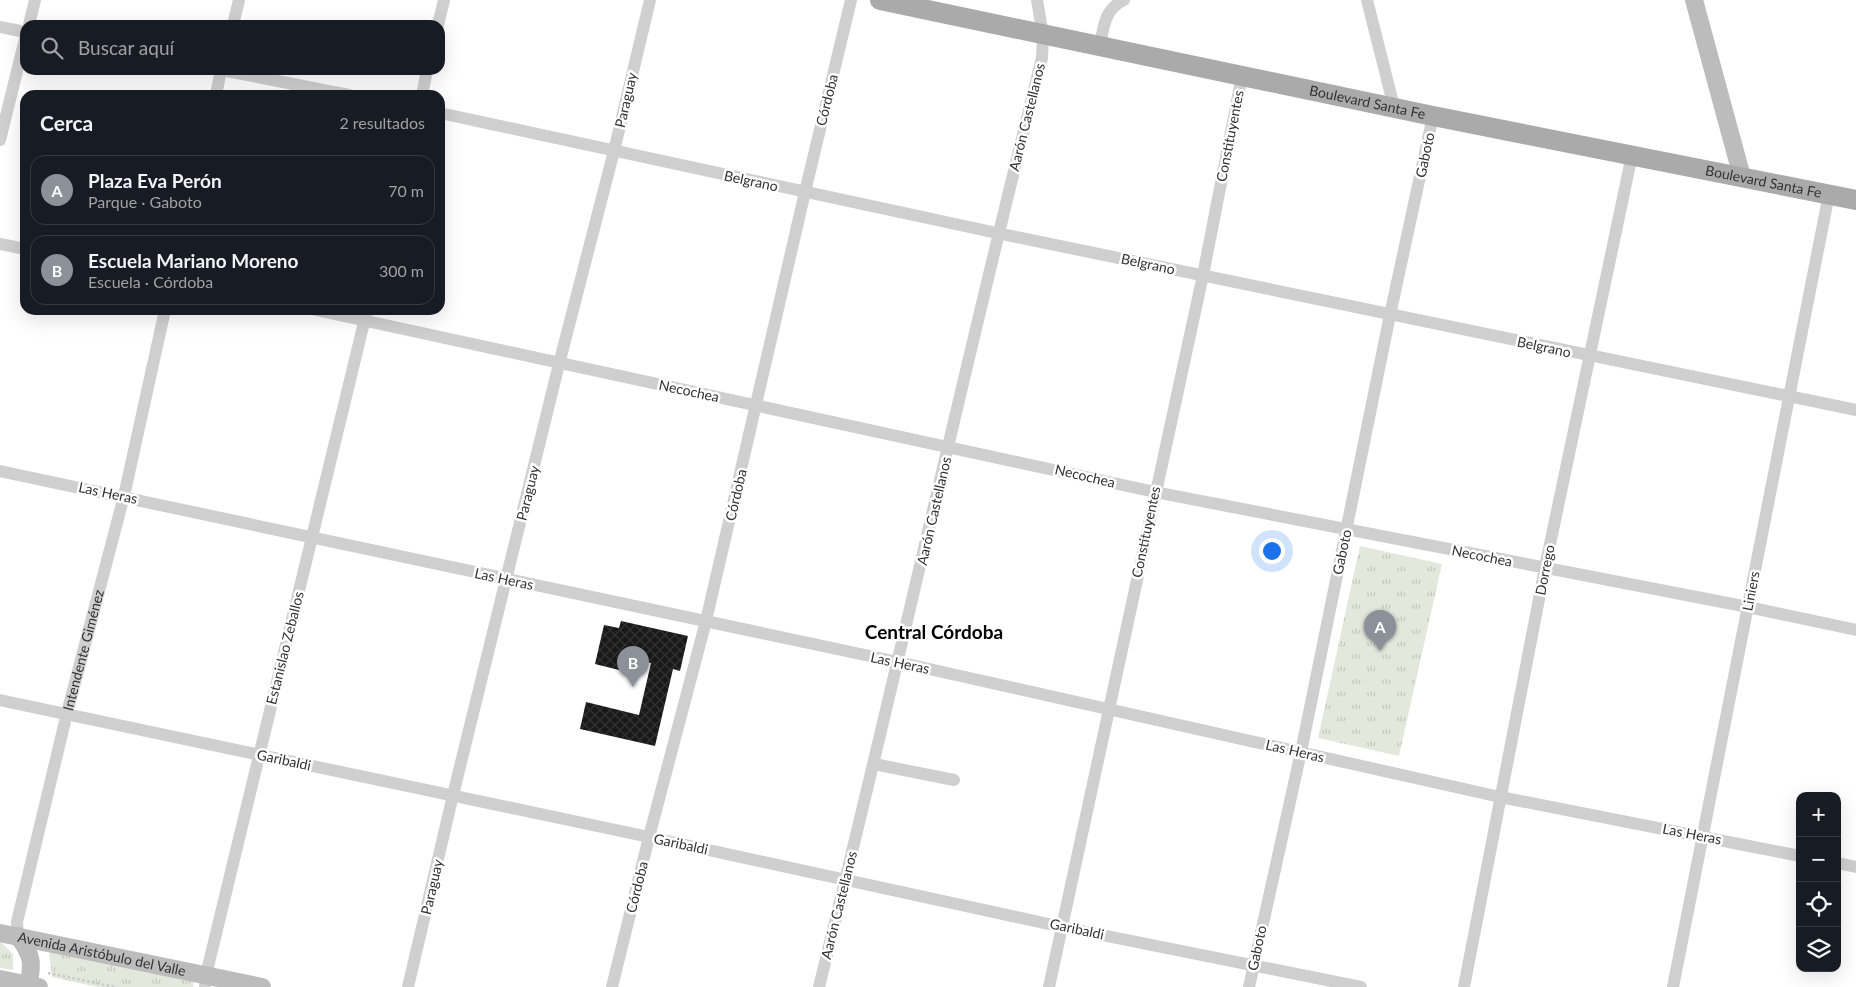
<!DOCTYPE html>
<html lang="es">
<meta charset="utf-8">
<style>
body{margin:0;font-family:Lato,sans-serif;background:#20242c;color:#f1f3f6}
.controls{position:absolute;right:15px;bottom:15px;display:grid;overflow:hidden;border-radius:10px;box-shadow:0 5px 20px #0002}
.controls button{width:45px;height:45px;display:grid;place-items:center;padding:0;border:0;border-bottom:1px solid #363941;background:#171b24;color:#f1f3f6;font:25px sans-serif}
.you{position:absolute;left:1271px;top:550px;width:18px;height:18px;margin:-12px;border:4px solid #fff;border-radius:50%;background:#1a73e8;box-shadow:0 0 0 8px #1a73e833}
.badge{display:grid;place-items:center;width:32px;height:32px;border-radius:50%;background:#8c9099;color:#fff;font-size:16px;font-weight:700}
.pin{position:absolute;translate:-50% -41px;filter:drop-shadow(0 1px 2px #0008)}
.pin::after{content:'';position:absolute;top:26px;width:18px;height:15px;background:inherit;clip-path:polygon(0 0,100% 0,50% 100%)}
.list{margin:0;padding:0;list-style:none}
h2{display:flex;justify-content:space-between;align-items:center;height:65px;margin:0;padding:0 20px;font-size:21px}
h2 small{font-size:16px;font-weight:400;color:#9ea1a6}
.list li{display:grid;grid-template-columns:32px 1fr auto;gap:15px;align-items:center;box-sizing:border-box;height:70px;margin:0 10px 10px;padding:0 10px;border:1px solid #363941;border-radius:15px}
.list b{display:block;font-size:19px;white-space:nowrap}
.list p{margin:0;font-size:16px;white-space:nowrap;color:#9ea1a6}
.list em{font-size:16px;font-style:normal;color:#9ea1a6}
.icon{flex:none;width:28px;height:28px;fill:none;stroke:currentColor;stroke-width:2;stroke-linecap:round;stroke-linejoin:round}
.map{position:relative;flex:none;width:1856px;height:987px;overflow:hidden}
.search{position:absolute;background:#171b24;box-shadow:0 5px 20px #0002;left:20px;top:20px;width:425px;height:55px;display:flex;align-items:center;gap:12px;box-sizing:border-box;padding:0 18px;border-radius:15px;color:#9ea1a6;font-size:19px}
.panel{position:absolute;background:#171b24;box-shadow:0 5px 20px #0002;left:20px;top:90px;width:425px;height:225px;border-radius:15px}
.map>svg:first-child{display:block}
</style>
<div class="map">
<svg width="1856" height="987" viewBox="0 0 1856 987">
<defs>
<pattern id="park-tufts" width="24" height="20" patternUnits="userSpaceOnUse" patternTransform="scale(1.25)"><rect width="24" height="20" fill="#e3e8dc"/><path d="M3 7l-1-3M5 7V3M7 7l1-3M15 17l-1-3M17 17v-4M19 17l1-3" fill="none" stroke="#c3c7bd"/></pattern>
<pattern id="building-cross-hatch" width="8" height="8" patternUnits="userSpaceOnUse" patternTransform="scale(1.25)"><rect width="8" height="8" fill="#191919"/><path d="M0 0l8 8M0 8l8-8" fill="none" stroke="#323232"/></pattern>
</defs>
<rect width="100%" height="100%" fill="#fff"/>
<path fill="url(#park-tufts)" d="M1360 546 1442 564 1399 756 1318 738Z
M0 941 13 954V970L0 968Z
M49 951 194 982 193 987H97L52 977Z"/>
<path fill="url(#building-cross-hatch)" d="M621 621 688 636 680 671 673 669 655 746 580 729 586 702 639 715 651 663 622 657 619 670 595 664 604 625 619 628Z"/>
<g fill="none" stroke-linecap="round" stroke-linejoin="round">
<path stroke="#c9c9c9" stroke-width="2.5" stroke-dasharray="2.5 2.5" stroke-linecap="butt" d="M48 973 115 987"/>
<g stroke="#cfcfcf" stroke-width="12">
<path d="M1367 0 1394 107"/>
<path d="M29 25 35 0"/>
<path d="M233 25 239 0"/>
<path d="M438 25 444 0"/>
<path d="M0 27 25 32"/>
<path d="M1100 45C1104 26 1104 10 1124 0"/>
<path d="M222 70 349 95"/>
<path d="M216 95 221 70"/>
<path d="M422 95 427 70"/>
<path d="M440 113 997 233 1856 410"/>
<path d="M0 140 25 39"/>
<path d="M0 244 25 249"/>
<path d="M316 310 1155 492 1748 607 1856 630"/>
<path d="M0 471 898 662 1500 797 1800 856"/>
<path d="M0 700 649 837 1062 927 1361 987"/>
<path d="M874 764 954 780"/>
<path d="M1837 863 1856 867"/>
<path id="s1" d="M18 936 17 922 67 713 124 496 165 310"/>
<path d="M205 987 206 975 367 310"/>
<path d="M408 987 453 795 559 364 614 151 650 0"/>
<path d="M612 987 649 837 706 621 805 192 851 0"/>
<path d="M819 987C896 678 964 367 1042 58L1043 35 1037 0"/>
<path d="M1049 987 1203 275 1242 76"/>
<path d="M1249 987 1301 752 1390 315 1433 116"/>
<path d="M1464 987 1545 568 1632 155"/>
<path d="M1673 987 1829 194"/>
</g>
<g stroke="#bcbcbc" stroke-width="18">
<path d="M1694 0 1742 177"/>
<path id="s2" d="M0 933 262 987"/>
<path d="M18 936C33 956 33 963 28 987"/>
<path d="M0 979 39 987"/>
</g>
<path stroke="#aaa" stroke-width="20" id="s3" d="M880 0 1433 116 1856 200"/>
</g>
<g text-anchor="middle" stroke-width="5" stroke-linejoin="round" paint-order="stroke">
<g font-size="14" fill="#323232" stroke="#fff">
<text transform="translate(626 100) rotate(-77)" y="5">Paraguay</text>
<text transform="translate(827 100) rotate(-76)" y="5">Córdoba</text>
<text dy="5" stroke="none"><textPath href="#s3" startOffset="498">Boulevard Santa Fe</textPath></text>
<text transform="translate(1027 117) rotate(-76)" y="5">Aarón Castellanos</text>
<text transform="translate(1230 136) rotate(-79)" y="5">Constituyentes</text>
<text transform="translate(1425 155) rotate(-78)" y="5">Gaboto</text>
<text transform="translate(751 181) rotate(12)" y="5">Belgrano</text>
<text dy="5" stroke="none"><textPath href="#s3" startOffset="902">Boulevard Santa Fe</textPath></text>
<text transform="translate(1148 264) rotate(12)" y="5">Belgrano</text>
<text transform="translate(1544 347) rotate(12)" y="5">Belgrano</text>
<text transform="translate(689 391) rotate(12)" y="5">Necochea</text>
<text transform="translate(1085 476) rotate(13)" y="5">Necochea</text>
<text transform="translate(108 493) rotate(12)" y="5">Las Heras</text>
<text transform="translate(528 493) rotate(-76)" y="5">Paraguay</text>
<text transform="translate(736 495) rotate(-77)" y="5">Córdoba</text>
<text transform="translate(934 511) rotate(-77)" y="5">Aarón Castellanos</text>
<text transform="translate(1146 532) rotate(-78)" y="5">Constituyentes</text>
<text transform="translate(1342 552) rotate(-78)" y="5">Gaboto</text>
<text transform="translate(1482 556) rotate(11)" y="5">Necochea</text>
<text transform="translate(1545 570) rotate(-79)" y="5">Dorrego</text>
<text transform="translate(504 579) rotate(12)" y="5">Las Heras</text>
<text transform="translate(1751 591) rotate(-79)" y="5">Liniers</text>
<text transform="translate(285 648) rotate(-76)" y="5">Estanislao Zeballos</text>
<text dy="5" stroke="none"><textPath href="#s1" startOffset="294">Intendente Giménez</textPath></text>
<text transform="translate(900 663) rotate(12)" y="5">Las Heras</text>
<text transform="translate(1295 751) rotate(13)" y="5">Las Heras</text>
<text transform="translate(284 760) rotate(12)" y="5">Garibaldi</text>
<text transform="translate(1692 834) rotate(11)" y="5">Las Heras</text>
<text transform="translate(681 844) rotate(12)" y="5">Garibaldi</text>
<text transform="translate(432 887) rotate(-77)" y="5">Paraguay</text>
<text transform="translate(637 887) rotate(-76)" y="5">Córdoba</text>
<text transform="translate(839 905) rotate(-76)" y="5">Aarón Castellanos</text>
<text transform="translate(1077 929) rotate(12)" y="5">Garibaldi</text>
<text transform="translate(1257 948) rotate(-78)" y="5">Gaboto</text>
<text dy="5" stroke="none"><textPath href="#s2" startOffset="104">Avenida Aristóbulo del Valle</textPath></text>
</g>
<g font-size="19" font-weight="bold" fill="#000" stroke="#fff">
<text x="934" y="639">Central Córdoba</text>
</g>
</g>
</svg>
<div class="controls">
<button>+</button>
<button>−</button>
<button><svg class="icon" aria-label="locate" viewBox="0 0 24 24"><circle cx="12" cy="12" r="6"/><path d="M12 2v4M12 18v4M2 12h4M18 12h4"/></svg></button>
<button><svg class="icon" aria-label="layers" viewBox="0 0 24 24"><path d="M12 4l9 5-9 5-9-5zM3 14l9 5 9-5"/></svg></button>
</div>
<div class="you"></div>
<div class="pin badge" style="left:1380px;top:651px">A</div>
<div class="pin badge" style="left:633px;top:687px">B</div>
<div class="search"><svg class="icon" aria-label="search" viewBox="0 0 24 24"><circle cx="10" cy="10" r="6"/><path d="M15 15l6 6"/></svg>Buscar aquí</div>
<section class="panel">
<h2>Cerca<small>2 resultados</small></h2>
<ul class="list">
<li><span class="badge">A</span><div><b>Plaza Eva Perón</b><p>Parque · Gaboto</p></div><em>70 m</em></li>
<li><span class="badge">B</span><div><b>Escuela Mariano Moreno</b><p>Escuela · Córdoba</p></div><em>300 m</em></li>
</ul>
</section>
</div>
